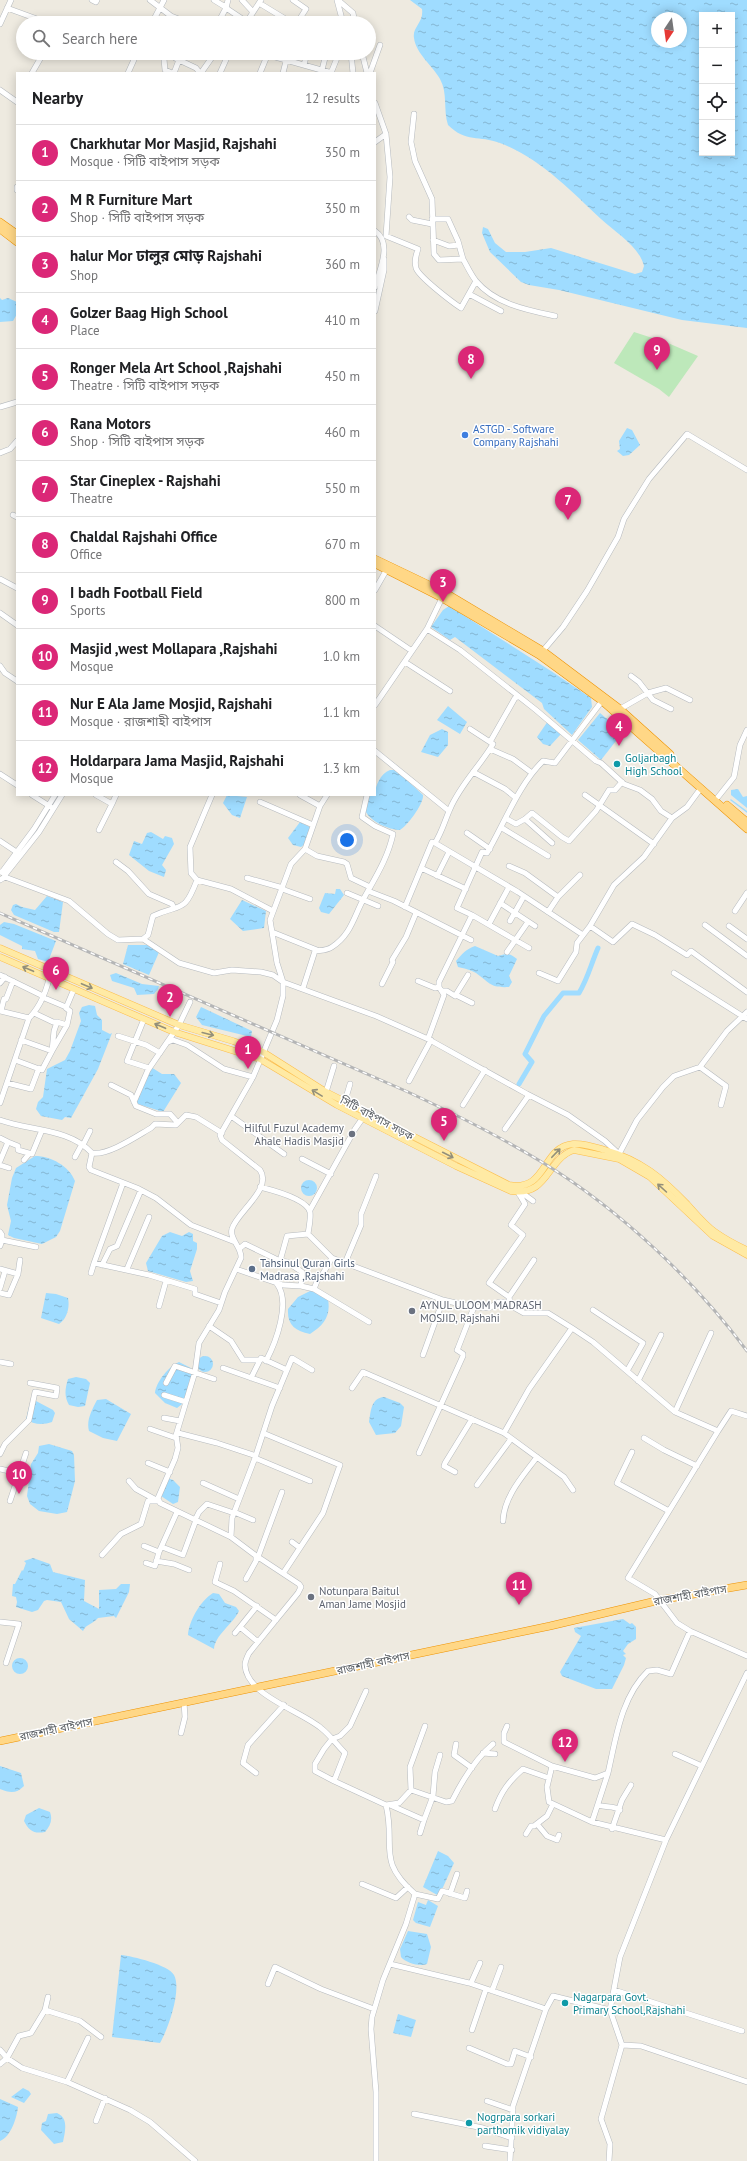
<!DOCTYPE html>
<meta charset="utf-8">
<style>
body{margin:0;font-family:"PT Sans","Noto Sans Bengali",sans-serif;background:#f2f2f2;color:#202124}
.controls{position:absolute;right:12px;top:12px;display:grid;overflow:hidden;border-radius:0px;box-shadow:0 2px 10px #0003}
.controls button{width:36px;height:36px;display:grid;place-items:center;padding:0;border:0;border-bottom:1px solid #e0e0e0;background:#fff;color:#202124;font:20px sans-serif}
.compass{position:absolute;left:651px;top:12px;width:36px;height:36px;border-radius:50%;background:#fff;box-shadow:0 2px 10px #0003;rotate:193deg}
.you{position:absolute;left:347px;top:840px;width:14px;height:14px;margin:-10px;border:3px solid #fff;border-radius:50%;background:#1a73e8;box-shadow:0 0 0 6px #1a73e833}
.badge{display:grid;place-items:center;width:26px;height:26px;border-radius:50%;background:#db2777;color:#fff;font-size:13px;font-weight:700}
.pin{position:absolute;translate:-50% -33px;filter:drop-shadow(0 1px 2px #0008)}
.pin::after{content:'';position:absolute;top:21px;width:14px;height:12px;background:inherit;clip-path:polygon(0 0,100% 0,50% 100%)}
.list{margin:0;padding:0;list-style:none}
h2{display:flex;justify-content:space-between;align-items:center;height:52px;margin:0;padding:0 16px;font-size:17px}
h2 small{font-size:13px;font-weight:400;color:#757577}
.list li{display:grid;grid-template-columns:26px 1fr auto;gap:12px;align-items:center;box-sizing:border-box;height:56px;padding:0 16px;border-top:1px solid #e0e0e0}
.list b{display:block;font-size:15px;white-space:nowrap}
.list p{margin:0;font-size:13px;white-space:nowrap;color:#757577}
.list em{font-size:13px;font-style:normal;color:#757577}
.icon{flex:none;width:22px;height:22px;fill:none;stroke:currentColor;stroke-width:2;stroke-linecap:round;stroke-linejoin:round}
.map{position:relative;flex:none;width:747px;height:2161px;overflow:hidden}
.search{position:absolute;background:#fff;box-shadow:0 2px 10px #0003;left:16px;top:16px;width:360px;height:44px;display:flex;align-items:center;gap:10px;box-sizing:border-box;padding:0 14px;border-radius:22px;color:#757577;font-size:15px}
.panel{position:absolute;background:#fff;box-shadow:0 2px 10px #0003;left:16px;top:72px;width:360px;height:724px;border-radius:0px}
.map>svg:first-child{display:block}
</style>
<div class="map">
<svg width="747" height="2161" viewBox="0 0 747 2161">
<defs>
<pattern id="water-ripples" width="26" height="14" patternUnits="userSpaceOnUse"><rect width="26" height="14" fill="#9fdcff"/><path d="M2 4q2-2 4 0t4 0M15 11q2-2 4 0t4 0" fill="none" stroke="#85b6d2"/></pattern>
</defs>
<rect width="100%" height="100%" fill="#eeeae0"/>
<path fill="#bde8ba" d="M634 332 668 343 698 356 669 397 659 389 614 363Z"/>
<path fill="url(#water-ripples)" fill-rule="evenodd" d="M410 0H747V328L682 320 559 290 529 285 521 282 490 252 482 233 483 227 488 229 495 243 506 252H525L551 248 635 274 642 272 644 266C639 246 616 233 601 219 571 191 540 158 500 143 479 135 466 143 448 125 443 110 448 93 440 79 433 66 416 54 414 38 412 27 424 23 422 9ZM702 15H732V153H702ZM657 18H681V42H657Z
M0 298 2 300 8 298 17 302V314L13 321 0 322Z
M627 428 632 430 640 445 629 455 623 456 617 451 620 449 619 441Z
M449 606 551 671 591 698 592 707 572 735 544 709 542 703 455 637 450 640 431 627 443 610Z
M448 706 467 722 460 734 437 720Z
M600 713 623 732 601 760 578 740Z
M548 721 562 733 550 746 543 744 537 737Z
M442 729 448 732V745L438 757 421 752 430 735Z
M390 770H396L423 795C424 804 407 826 400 830 389 830 369 821 365 810L370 795H375C375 786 380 774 390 770Z
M738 789 743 797 747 796V808L731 795V790Z
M227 795 247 797 240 818 232 815 223 803Z
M300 822 310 827 305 844 301 847 293 845 288 838Z
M151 832 163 839 165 836 172 838 174 844 162 865 166 870 164 877 149 871 129 855 134 841 142 844 147 833Z
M336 889H340L344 895 329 914 321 912 319 908 325 893 335 894Z
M47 896 63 902 59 932H54L14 915 11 910 13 905 16 904 22 907 35 910Z
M242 900 266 911 264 928 243 931 230 919Z
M4 922 14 924 56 941 48 962 38 959 35 951 22 949V946L0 935V925Z
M128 945H147L160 950 149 975 123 964Z
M475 946 498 956C507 954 509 952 517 959L509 976 512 982 509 987C490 988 490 983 476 973 471 970 463 968 458 967L456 961C462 954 466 949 475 946Z
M116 973 142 984 159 986 158 989 154 994 137 995 134 988 112 981 110 975Z
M89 1005 95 1006 97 1015 102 1020V1030L110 1034 112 1033 98 1069 71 1118 65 1117 62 1120 41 1116 36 1109 38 1102 43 1097 47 1069 65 1060 70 1051 81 1021 79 1013 82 1007Z
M201 1007 252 1031 251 1037 202 1025 196 1017Z
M151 1067 162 1074H174L181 1083 163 1112 135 1103Z
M35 1156C51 1156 69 1166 75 1181L60 1231 56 1237 42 1244 14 1238 8 1235 11 1221 7 1205 12 1178 16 1168Z
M301 1188a8 8 0 1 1 16 0a8 8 0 1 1-16 0Z
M170 1232 182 1236 189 1232 193 1234V1241L197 1243V1249L190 1271 193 1281 186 1282 148 1271 146 1263 162 1236Z
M312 1290 328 1299C331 1316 324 1325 310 1334 295 1331 287 1325 288 1309L298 1297Z
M46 1293 56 1294 68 1298C70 1307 67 1319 59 1324L41 1318Z
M197 1364a8 8 0 1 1 16 0a8 8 0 1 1-16 0Z
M179 1362 191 1368 192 1374 186 1401 177 1408 165 1403 155 1393C156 1382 169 1366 179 1362Z
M76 1377 86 1379 90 1383 85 1406 78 1407 69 1405C64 1396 65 1389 68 1379Z
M384 1397 400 1403 404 1407 401 1426 395 1433 376 1435 369 1422C371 1411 371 1398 384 1397Z
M106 1399 131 1414 117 1441 103 1438 89 1431C86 1420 92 1410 97 1400Z
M36 1401 53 1410 55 1413 52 1422C44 1425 33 1425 26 1419L29 1407Z
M49 1444 72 1451 74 1455 75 1481 67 1512 57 1514 39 1511 30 1504 27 1496 31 1464 38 1453 39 1446Z
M167 1478 173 1480 180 1487 178 1502 173 1504 161 1496Z
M33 1558 50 1564 53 1572 85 1580 84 1601 99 1609V1590L116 1589 121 1584H130L129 1592 116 1618 114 1616 98 1618C93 1624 86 1624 83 1631L69 1619 61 1602 47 1600 44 1601 38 1610 32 1612 16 1607 17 1602 16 1597 12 1596 13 1584H15L22 1570 23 1571 26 1563 24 1561Z
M213 1593 219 1594 225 1603 236 1607 239 1611C233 1624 215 1635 214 1649L188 1635C189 1621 200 1601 213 1593Z
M623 1619 630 1624 632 1623 636 1627V1639L628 1644 623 1651 626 1654 623 1655 626 1658 624 1665 612 1689H596L562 1676 560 1672 581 1636 575 1632 574 1628Z
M12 1666a8 8 0 1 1 16 0a8 8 0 1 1-16 0Z
M0 1766 21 1773 24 1786C16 1794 10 1793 0 1789Z
M39 1808 50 1812C53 1820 50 1826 45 1832 34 1834 29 1831 24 1821L26 1815Z
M438 1851 448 1856 454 1863 439 1896 423 1887Z
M428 1900 438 1906 430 1927 416 1923 413 1920 418 1902 426 1905Z
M408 1931 427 1934 431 1947 427 1964C420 1967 406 1963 401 1957L400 1949Z
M121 1955C132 1956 169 1965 174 1975 182 1990 168 2029 160 2043L112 2037Z
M398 2014 416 2020 411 2037 393 2033Z
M23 2088 29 2091 31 2094 24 2103 11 2097Z
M0 2099 18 2107C17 2117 11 2137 0 2141Z
M57 2113C69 2118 65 2132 63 2142L54 2144 41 2130 42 2123 46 2121 48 2114Z"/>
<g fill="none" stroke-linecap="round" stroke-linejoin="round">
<path stroke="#9fdcff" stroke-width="1.5" d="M731 800 747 812"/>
<path stroke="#9fdcff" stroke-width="5" d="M519 1084 532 1062 525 1054 544 1016 563 993H579C588 978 591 964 598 948"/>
<g stroke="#b6babe" stroke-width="6">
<path id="minor" d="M92 0 96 2 97 0
M150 0 171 16 189 23
M214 0 227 8
M242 0 253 12
M293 0 306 9 297 23
M337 0 343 23
M338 0 353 13 355 23
M259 3 292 23
M7 8 48 23
M226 8 228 0
M152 23 164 0
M218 23 226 8 247 22
M246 23 261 0
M317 23V21L324 23
M0 24 11 0
M126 53 135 57
M166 53 164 59 165 70 172 73
M261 53 332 73
M351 53 353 73
M362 53 367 73
M179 60 196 68 200 73
M304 65 307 53
M322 70 326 54 329 53
M32 73 40 59
M128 73 137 53
M174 73 179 60 175 58 178 53
M201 73 215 53
M220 73 229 53
M260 73 267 56
M283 73 286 61
M331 73 339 53
M370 73 380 45
M0 90 17 102
M375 103 386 134 390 177 386 236 418 249C416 256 414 260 416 268 419 277 452 302 461 308L476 281
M414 114 411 142 415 161 432 199 434 254 439 260 463 259C467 266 471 275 476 281 495 304 527 310 555 316
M375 142 386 134
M17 187V190
M409 217 412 220 432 224
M432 219H448L458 241 463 259
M375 231C393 243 379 271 375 287
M433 240 449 246 459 245
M469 294 501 311
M375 311 384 270V259
M0 407 17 402
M0 453 10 449 17 441
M13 515 17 517
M0 579 17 588
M375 590 387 569
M442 598 427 629 460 650 536 710 596 761 601 763 624 784 640 790 652 799 661 811 672 818
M0 613 17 625
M375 626 412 651
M541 653 563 627 587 591 618 537 624 519 649 479 687 434 747 470
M405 662 450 691
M0 666 5 673 17 681
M631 676 639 682 653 700 671 709
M375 705 427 629
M620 709 648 693 666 688 690 700
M470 729 490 742
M490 749 513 759 532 773
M375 751 449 811
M473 772 505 789 516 798
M0 774 17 785
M32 795 51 807
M96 795 112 804 116 795
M300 795 320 806
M327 795 320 806 305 849 291 864 270 920 277 963 283 982V996L277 1020 253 1077 220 1135 222 1140 260 1170C273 1189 236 1213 232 1229 229 1239 242 1247 241 1258L225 1292 219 1310 199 1343 195 1372 176 1435 178 1448 175 1459 158 1498 160 1503 231 1537 255 1555 299 1584 301 1587 298 1593 249 1653C247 1657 245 1662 245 1665 246 1695 301 1711 321 1728 330 1735 337 1745 345 1753L334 1781 386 1805C396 1847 376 1860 415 1894L406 1924 383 1980 372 2017 371 2029 376 2092V2161
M585 795 654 844
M718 797 734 777 740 745 747 730
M260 802 313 825
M507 819 516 824 525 819 532 813 562 837 569 841 596 811 609 790H615L622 782
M525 819 552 843
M502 828 548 856
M99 830 112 804
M467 833 490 849
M0 841 18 853
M435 843 518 892 583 935
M305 849 317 856 344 862 347 864 351 878 370 887
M116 862 128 871 149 894 172 904 174 908
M509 866 525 873 558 897
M421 868 466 889
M0 872 4 873 5 877 69 901 108 934 118 940 143 939 179 963 214 973 232 970 261 972 273 975 283 982 376 1016 428 1039 527 1094 568 1115 605 1141 619 1154 637 1120 663 1087 674 1076 700 1067 727 1031 747 1012
M2 872 34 829 55 795
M5 875 39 832 62 795
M437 876 449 852
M247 878 283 888
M0 880 5 877
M197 880 191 873 190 847 212 795
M282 889 310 899
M368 891 394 901 471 940
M347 893 378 906
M500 903 535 926
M405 907 432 842 435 843C442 832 445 820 450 809 460 785 480 766 493 744L490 742 515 698 518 697
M735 911 747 893
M548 912 558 897 580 875
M472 915 529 948
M510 921 524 896
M489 924 509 887
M705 925 747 956
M590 926 613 942 632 924 655 935 687 955 691 951 747 992
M729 926 747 939
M272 932 317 950
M143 939 148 935 153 916C182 903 184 914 197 880L231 889 273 911
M507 952 528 922
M539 973 558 981 576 952 577 943 590 926 614 885 644 857 672 818 687 807 701 788
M674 973 747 1019
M0 975 43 996
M418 981 435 988 439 987
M0 983 5 977
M382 984 393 962 392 960 406 937 416 913
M303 988 315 951C321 950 326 951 332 947 351 935 354 916 364 898 375 878 388 858 393 834L375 826 362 817 367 795
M443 991H447L455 996 468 975
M456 995 472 1003
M42 997 66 1007
M0 1011 29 1018 0 1103
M1 1011 4 999H6L13 981
M34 1013 53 1022H57
M29 1018C41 1006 48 986 51 970
M144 1019 127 1061 149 1068
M118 1036 146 1045 160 1053
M428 1039 444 995 439 987V982L472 915 457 908 482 852 487 853C504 824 519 784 543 761L555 763 602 701
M21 1040 52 1051 67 1025
M168 1042 173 1040 187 1045 224 1069 253 1077
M15 1060 42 1070 52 1051 54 1031 57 1022 67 1025 70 1011 66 1008 74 989
M700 1067 726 1086 721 1105
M409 1081 431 1040
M7 1083 31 1089 39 1068
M111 1085 131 1095 136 1106 156 1114H170L178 1123
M326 1092 334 1066
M345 1101 350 1084
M134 1102 148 1070 179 1025 190 1002
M463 1105 485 1070
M231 1116 284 1154
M0 1120C30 1131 69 1128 92 1153L89 1167 91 1170 137 1188 156 1198 191 1225 235 1242
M505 1129 529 1095
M0 1138 8 1142
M83 1145 90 1131
M92 1153C108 1156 137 1136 151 1128L155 1124 176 1125 186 1115 196 1117 222 1133
M75 1157 82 1144
M302 1159 331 1174
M24 1160 29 1154
M0 1161 8 1142 18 1146V1150L32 1154 42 1130
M0 1165 9 1168
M260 1187C272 1190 307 1199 310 1212 311 1218 309 1227 308 1234L332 1258 322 1275 319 1276 314 1289
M519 1194 525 1195 533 1201
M310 1210 355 1129 367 1112
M0 1232 2 1235V1240L36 1247
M0 1246 2 1240
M239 1249 245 1244 280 1261
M332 1258 443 1300 474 1307 489 1308 499 1302H504L524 1313H548L572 1328
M94 1263 123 1183
M345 1263 361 1225V1214L376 1176
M102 1265 110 1249 117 1246 141 1190
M0 1269 18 1274
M127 1269 149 1217
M236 1269 283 1285 301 1286 314 1289 369 1322
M91 1273 94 1263 149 1275 195 1289V1294L221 1303
M301 1286 302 1272 287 1262 280 1261 287 1236 308 1234
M0 1288 5 1271
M0 1293 9 1295 18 1274 20 1260
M509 1297 534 1260
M510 1303 509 1297 489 1283 523 1235 511 1225 525 1204 518 1192
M159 1306 166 1281
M593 1310 643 1343 627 1371
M209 1326 231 1341 243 1360H260
M423 1355 443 1300
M266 1361C276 1342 291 1302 277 1284
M0 1362 11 1364
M223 1368 280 1388
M251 1378 261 1358 287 1370
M638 1381 661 1335
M166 1383 175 1366 214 1379
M352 1388 363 1372 504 1433 529 1389 572 1328 593 1342 675 1412 718 1431 731 1411 747 1416
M164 1395 186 1402
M675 1412 711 1333
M164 1418 180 1421
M150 1429 176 1438
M718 1431 628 1578 655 1594 677 1623 690 1631 747 1656
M178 1433 217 1443 256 1456
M263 1433 340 1465 323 1513 284 1572
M504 1433 564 1477 573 1490
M644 1438 664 1450 697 1466
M632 1452 617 1483 669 1511
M419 1453 463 1356V1354L457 1350 458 1348 474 1307
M0 1454 5 1444 29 1420 35 1392 56 1396 57 1388 30 1383
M255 1458 310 1481
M148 1463 170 1472
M0 1469 18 1473
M455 1472 444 1466 445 1463 472 1419
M129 1481 136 1489 158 1501
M203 1483 239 1499
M477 1485 511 1439
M10 1501 26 1453
M234 1512 253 1520
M195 1520 199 1512 207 1504 234 1513
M503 1521C504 1496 523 1476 537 1457
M231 1537 232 1518 255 1458 272 1406 292 1358 312 1370
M292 1542 300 1548
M144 1546 159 1552
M162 1547 183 1555 196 1520
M102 1555 121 1534 141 1524 148 1501H159
M258 1557 282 1492
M156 1561 174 1564 189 1570
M146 1563 155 1566 159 1552 177 1512
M220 1564 215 1582 234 1591 276 1620
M246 1579 256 1561V1556
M257 1606 240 1627 258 1642
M0 1622 19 1624 6 1663
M235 1633 240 1627
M507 1726 504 1733V1742L552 1766
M181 1733 185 1717 184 1702
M456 1744 454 1755 472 1768
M483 1753 495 1754
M675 1754 702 1766
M256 1773 243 1763 248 1745 284 1705
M334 1781 315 1771V1764L324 1749 332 1739 340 1736 350 1726 366 1691
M411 1790 410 1767 425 1726
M386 1805 399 1803 411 1790 446 1802 452 1801C463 1779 475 1759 493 1744
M390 1805 424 1820 433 1796 435 1772 440 1755
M599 1805C606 1808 613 1805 620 1810
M495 1809C501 1792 509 1781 523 1769L549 1778
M592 1822 608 1773
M537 1824 547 1836 557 1840 559 1835
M612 1829 622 1800 631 1785
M420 1833 424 1820
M526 1834 531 1826H534L547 1816 553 1804
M666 1840 592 1822 549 1802 547 1787 552 1766 595 1778 608 1773C616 1738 621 1697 648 1671L657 1670 671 1674 690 1631
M362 1884 396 1898 408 1887
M415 1894 438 1899 442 1891 465 1898 467 1891
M450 1894 457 1874
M390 1964 469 1983 546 2009 553 1996 610 2010
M471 1983 480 1963
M268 1984 275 1967 321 1989 374 2009
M614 1990 742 2031
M492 1991 501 1967
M45 2010 80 2021 101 2037
M472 2030 486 1989
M622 2045 641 2046 747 2082
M469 2048 507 2064H511L515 2051 531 2057
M0 2050 7 2058 19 2036 31 2033 45 2010 48 1997
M0 2064 7 2058 22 2068 67 2082 130 2110 150 2122 195 2161
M67 2082 88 2038
M487 2101 513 2110
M414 2114 483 2128 512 2138
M96 2121 105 2098
M485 2146 512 2150
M510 2161 513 2106 546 2009
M609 2161 610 2144 601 2119 622 2045 610 2010 620 1957 666 1840 747 1673"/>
</g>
<g stroke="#fcbd4b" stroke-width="7">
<path id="major" d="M0 948 179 1025 233 1041 263 1052 326 1092 509 1185C548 1192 541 1147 573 1144 584 1143 595 1147 605 1150 641 1160 662 1178 687 1204 696 1214 705 1225 715 1232 725 1239 736 1245 747 1250
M0 957 174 1032 260 1059 337 1105 456 1166 511 1191C549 1197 546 1159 574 1150L619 1159 650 1177 713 1236 747 1255"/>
</g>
<g stroke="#ee9200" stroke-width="8">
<path id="highway" d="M0 222 17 234
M0 229 17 242
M375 559 444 592 543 651 620 709 670 754
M375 564 442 598 539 655 561 671 602 701 747 829
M727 805 747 822
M0 1741 550 1626 660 1600 747 1585"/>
</g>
<use href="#minor" stroke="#fff" stroke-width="5"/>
<use href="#major" stroke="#ffeaa4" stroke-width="6"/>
<use href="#highway" stroke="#ffd786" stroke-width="7"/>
<g stroke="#b4b5b6" stroke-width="3">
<path id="rail" d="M0 913 408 1092C455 1114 501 1137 545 1164 620 1210 695 1281 747 1351"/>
</g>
<use href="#rail" stroke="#fff" stroke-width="1.5" stroke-dasharray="4.5" stroke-linecap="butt"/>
</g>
<defs><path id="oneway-shaft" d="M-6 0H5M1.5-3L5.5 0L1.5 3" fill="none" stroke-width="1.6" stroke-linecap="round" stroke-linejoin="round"/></defs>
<g stroke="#938f7a">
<use href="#oneway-shaft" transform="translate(28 969) rotate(-157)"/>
<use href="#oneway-shaft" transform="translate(87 986) rotate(23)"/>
<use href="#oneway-shaft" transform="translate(160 1026) rotate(-157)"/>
<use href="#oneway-shaft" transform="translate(208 1034) rotate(14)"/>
<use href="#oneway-shaft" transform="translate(317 1093) rotate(-149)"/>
<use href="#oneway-shaft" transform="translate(556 1153) rotate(-46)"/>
<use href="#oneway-shaft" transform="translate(448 1155) rotate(27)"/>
<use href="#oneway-shaft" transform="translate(662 1188) rotate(-138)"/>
</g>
<circle fill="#3f7fe0" stroke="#fff" stroke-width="1.5" cx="465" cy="435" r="4"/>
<g fill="#0f9aa8" stroke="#fff" stroke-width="1.5">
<circle cx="617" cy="764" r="4"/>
<circle cx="565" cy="2003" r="4"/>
<circle cx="469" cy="2123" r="4"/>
</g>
<g fill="#6b7280" stroke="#fff" stroke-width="1.5">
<circle cx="352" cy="1134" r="4"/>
<circle cx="412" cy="1311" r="4"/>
<circle cx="311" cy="1597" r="4"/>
</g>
<circle fill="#5c6f8a" stroke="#fff" stroke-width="1.5" cx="252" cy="1269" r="4"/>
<g text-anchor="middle" stroke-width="3" stroke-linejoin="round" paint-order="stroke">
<g font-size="11" fill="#366cbe" stroke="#fff" text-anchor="start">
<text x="473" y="433">ASTGD - Software<tspan x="473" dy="13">Company Rajshahi</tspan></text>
</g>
<g font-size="11" fill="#0d838f" stroke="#fff" text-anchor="start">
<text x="625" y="762">Goljarbagh<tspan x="625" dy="13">High School</tspan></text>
<text x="573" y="2001">Nagarpara Govt.<tspan x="573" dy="13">Primary School,Rajshahi</tspan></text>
<text x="477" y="2121">Nogrpara sorkari<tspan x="477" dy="13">parthomik vidiyalay</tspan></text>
</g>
<g font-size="11" fill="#595e63" stroke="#fff">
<text transform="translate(377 1118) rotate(28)" y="4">সিটি বাইপাস সড়ক</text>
<text transform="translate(690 1595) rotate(-10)" y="4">রাজশাহী বাইপাস</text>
<text transform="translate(373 1663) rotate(-12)" y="4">রাজশাহী বাইপাস</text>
<text transform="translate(56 1729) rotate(-12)" y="4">রাজশাহী বাইপাস</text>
</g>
<g font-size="11" fill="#5b616d" stroke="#fff" text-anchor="start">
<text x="344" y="1132" text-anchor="end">Hilful Fuzul Academy<tspan x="344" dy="13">Ahale Hadis Masjid</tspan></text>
<text x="420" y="1309">AYNUL ULOOM MADRASH<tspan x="420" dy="13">MOSJID, Rajshahi</tspan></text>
<text x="319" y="1595">Notunpara Baitul<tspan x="319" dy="13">Aman Jame Mosjid</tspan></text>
</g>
<g font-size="11" fill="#4e5e75" stroke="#fff" text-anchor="start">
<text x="260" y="1267">Tahsinul Quran Girls<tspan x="260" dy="13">Madrasa ,Rajshahi</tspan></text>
</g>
</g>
</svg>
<div class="controls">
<button>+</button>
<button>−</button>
<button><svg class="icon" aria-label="locate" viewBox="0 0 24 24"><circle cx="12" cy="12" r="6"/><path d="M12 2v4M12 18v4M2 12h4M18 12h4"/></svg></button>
<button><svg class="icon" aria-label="layers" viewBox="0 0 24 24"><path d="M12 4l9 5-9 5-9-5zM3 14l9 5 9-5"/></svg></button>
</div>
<svg class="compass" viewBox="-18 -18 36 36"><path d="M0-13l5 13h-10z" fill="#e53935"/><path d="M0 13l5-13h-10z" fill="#757577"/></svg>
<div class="you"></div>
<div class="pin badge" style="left:248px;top:1069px">1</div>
<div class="pin badge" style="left:170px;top:1017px">2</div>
<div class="pin badge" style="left:443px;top:602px">3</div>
<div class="pin badge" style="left:619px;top:746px">4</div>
<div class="pin badge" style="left:444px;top:1141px">5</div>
<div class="pin badge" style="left:56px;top:990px">6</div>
<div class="pin badge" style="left:568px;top:520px">7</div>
<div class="pin badge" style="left:471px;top:379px">8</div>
<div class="pin badge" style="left:657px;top:370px">9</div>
<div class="pin badge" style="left:19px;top:1494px">10</div>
<div class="pin badge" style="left:519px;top:1605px">11</div>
<div class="pin badge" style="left:565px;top:1762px">12</div>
<div class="search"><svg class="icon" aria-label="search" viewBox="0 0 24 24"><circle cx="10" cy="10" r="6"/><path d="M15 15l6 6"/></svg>Search here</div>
<section class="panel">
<h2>Nearby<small>12 results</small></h2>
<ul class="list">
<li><span class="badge">1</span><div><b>Charkhutar Mor Masjid, Rajshahi</b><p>Mosque · সিটি বাইপাস সড়ক</p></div><em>350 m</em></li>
<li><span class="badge">2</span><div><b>M R Furniture Mart</b><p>Shop · সিটি বাইপাস সড়ক</p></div><em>350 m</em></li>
<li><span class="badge">3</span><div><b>halur Mor ঢালুর মোড় Rajshahi</b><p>Shop</p></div><em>360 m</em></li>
<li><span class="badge">4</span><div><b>Golzer Baag High School</b><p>Place</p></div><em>410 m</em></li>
<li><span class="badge">5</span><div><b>Ronger Mela Art School ,Rajshahi</b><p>Theatre · সিটি বাইপাস সড়ক</p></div><em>450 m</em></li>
<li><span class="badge">6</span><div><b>Rana Motors</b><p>Shop · সিটি বাইপাস সড়ক</p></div><em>460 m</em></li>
<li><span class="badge">7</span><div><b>Star Cineplex - Rajshahi</b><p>Theatre</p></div><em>550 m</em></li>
<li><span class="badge">8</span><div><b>Chaldal Rajshahi Office</b><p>Office</p></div><em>670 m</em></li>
<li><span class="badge">9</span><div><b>I badh Football Field</b><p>Sports</p></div><em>800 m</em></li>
<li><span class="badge">10</span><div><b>Masjid ,west Mollapara ,Rajshahi</b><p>Mosque</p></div><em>1.0 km</em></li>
<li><span class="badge">11</span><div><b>Nur E Ala Jame Mosjid, Rajshahi</b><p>Mosque · রাজশাহী বাইপাস</p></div><em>1.1 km</em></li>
<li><span class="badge">12</span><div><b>Holdarpara Jama Masjid, Rajshahi</b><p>Mosque</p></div><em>1.3 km</em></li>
</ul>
</section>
</div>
